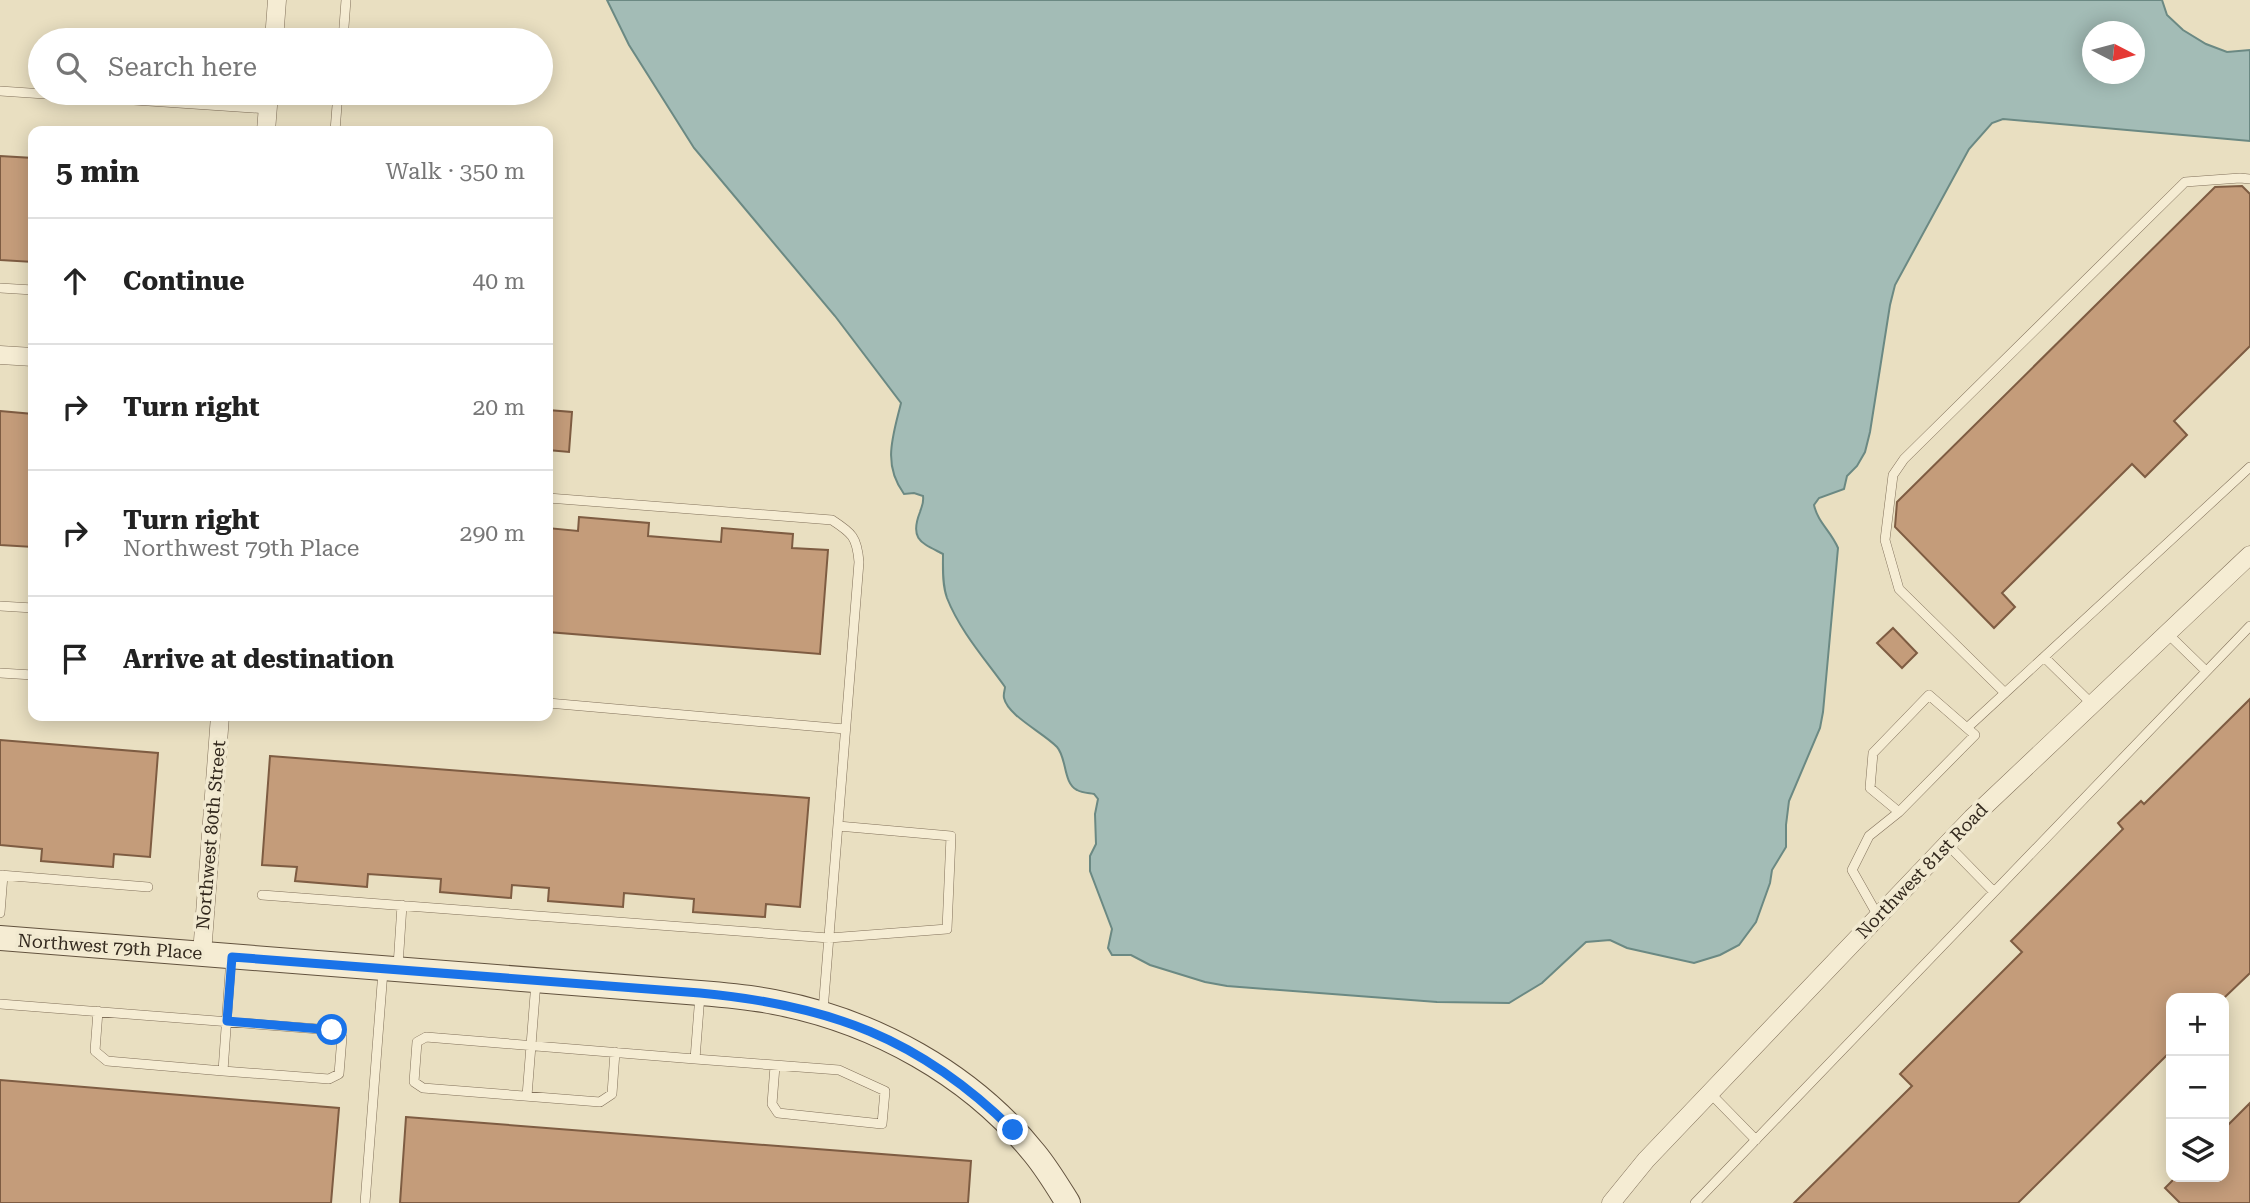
<!DOCTYPE html>
<meta charset="utf-8">
<style>
body{margin:0;font-family:"Roboto Serif",serif;background:#f2f2f2;color:#222}
.controls{position:absolute;right:21px;bottom:21px;display:grid;overflow:hidden;border-radius:14px;box-shadow:0 4px 18px #0003}
.controls button{width:63px;height:63px;display:grid;place-items:center;padding:0;border:0;border-bottom:2px solid #e0e0e0;background:#fff;color:#222;font:35px sans-serif}
.compass{position:absolute;left:2082px;top:21px;width:63px;height:63px;border-radius:50%;background:#fff;box-shadow:0 4px 18px #0003;rotate:96deg}
.stop{position:absolute;width:21px;height:21px;margin:-16px;border:5px solid #1a73e8;border-radius:50%;background:#fff}
.stop.end{background:#1a73e8;border-color:#fff;box-shadow:0 2px 7px #0008}
.list{margin:0;padding:0;list-style:none}
h2{display:flex;justify-content:space-between;align-items:center;height:91px;margin:0;padding:0 28px;font-size:30px}
h2 small{font-size:23px;font-weight:400;color:#767676}
.list li{display:grid;grid-template-columns:46px 1fr auto;gap:21px;align-items:center;box-sizing:border-box;height:126px;padding:0 28px;border-top:2px solid #e0e0e0}
.list b{display:block;font-size:26px;white-space:nowrap}
.list p{margin:0;font-size:23px;white-space:nowrap;color:#767676}
.list em{font-size:23px;font-style:normal;color:#767676}
.icon{flex:none;width:38px;height:38px;fill:none;stroke:currentColor;stroke-width:2;stroke-linecap:round;stroke-linejoin:round}
.map{position:relative;flex:none;width:2250px;height:1203px;overflow:hidden}
.search{position:absolute;background:#fff;box-shadow:0 4px 18px #0003;left:28px;top:28px;width:525px;height:77px;display:flex;align-items:center;gap:18px;box-sizing:border-box;padding:0 24px;border-radius:38px;color:#767676;font-size:26px}
.panel{position:absolute;background:#fff;box-shadow:0 4px 18px #0003;left:28px;top:126px;width:525px;height:595px;border-radius:14px}
.map>svg:first-child{display:block}
</style>
<div class="map">
<svg width="2250" height="1203" viewBox="0 0 2250 1203">
<rect width="100%" height="100%" fill="#e9dfc1"/>
<path fill="#a3bcb6" stroke="#6b8983" stroke-width="2" fill-rule="evenodd" d="M607 0H2162L2167 15 2183 30 2206 44 2227 52 2250 50V141L2003 119 1992 123 1969 149 1895 285 1890 305 1870 432 1865 452 1857 466 1847 476 1844 489 1819 498 1814 505C1818 523 1831 531 1838 548L1823 712 1820 728 1789 801 1786 825V847L1772 870 1770 883 1756 922 1739 945 1720 955 1694 963 1627 948 1610 940 1586 942 1542 983 1509 1003 1437 1002 1227 986 1205 982 1150 965 1131 955H1112L1108 948 1112 929 1090 871V856L1096 844 1095 814 1098 799 1094 794C1089 793 1082 793 1077 790 1063 783 1067 758 1057 747 1044 733 1008 716 1004 698 1003 694 1005 690 1005 687 985 659 960 631 947 598 942 584 943 568 943 554 922 543 909 540 920 512 922 505 924 503 923 496L914 493 904 494C882 464 893 436 901 403L835 316 694 148 629 45ZM2092 32H2134V74H2092Z"/>
<path fill="#c49c7a" stroke="#7e5c42" stroke-width="2" d="M0 156 33 158V262L0 260Z
M2242 186 2250 194V346L2174 421 2187 435 2145 477 2132 464 2002 593 2015 607 1994 628 1895 527 1897 502 2215 187Z
M548 410 572 412 569 452 548 450Z
M0 411 33 414V547L0 545Z
M579 517 649 523 648 536 721 542 722 528 793 534 792 548 828 550 820 654 548 632V528L578 531Z
M1893 628 1917 653 1902 668 1877 643Z
M2250 699V973L2224 998H2171V1051L2018 1203H1794L1912 1086 1900 1074 2022 952 2011 941 2123 829 2118 823 2141 801 2144 804Z
M0 740 158 753 150 857 114 854 113 867 41 861 42 849 0 845Z
M270 756 809 798 800 907 766 904 765 917 693 912 694 899 624 893 623 907 548 901 549 888 512 885 511 898 440 892 441 879 368 874 367 887 295 881 297 867 262 865Z
M0 1080 339 1108 331 1203H0Z
M2250 1103V1203H2180L2165 1188 2176 1177H2224V1129Z
M406 1117 971 1161 968 1203H400Z"/>
<g fill="none" stroke-linecap="round" stroke-linejoin="round">
<g stroke="#81705a" stroke-width="10">
<path id="service" d="M343 40 346 0
M0 91 268 109
M335 131 338 93
M0 288 33 290
M548 498 832 520C852 533 857 537 859 562L823 1011
M0 606 33 608
M2167 633 2206 671
M2044 657 2092 704
M0 673 33 675
M2005 693 1899 589 1885 540 1893 475 1904 459 2185 182 2240 178 2250 179
M548 703 845 729
M1967 728 2250 467
M1947 844 1994 892
M0 875 148 887
M262 895 829 938 947 929 951 836 838 826
M0 913 3 875
M1878 916 1852 870 1869 836 1899 812 1975 735 1929 695 1873 753 1870 788 1899 812
M398 966 402 905
M700 995 695 1059 839 1070 885 1091 882 1124 778 1113 772 1104 775 1066
M0 1004 332 1030 342 1037 339 1074 329 1079 223 1071C226 1033 228 996 231 958
M98 1011 95 1051 107 1061 223 1071
M615 1052 612 1094 600 1102 423 1088 414 1082 417 1042 426 1037 695 1059
M1710 1093 1756 1140
M527 1096 536 982
M365 1203 383 971
M1695 1203 2250 626"/>
</g>
<g stroke="#81705a" stroke-width="19">
<path id="minor" d="M274 40 277 0
M266 131 269 93
M0 355 33 357
M202 954 220 716
M1611 1203 1646 1160 1972 818 2250 555"/>
</g>
<g stroke="#62523e" stroke-width="26">
<path id="secondary" d="M0 938 700 993C725 995 750 997 774 1002 874 1021 971 1074 1035 1154 1048 1170 1058 1187 1068 1203"/>
</g>
<use href="#service" stroke="#f5ecd3" stroke-width="9"/>
<use href="#minor" stroke="#f5ecd3" stroke-width="18"/>
<use href="#secondary" stroke="#f5ecd3" stroke-width="24"/>
</g>
<g fill="none" stroke-linecap="round" stroke-linejoin="round">
<path stroke="#1a73e8" stroke-width="9" d="M332 1030 227 1021 232 957 700 993C829 1005 920 1038 1013 1130"/>
</g>
<g text-anchor="middle" stroke-width="7" stroke-linejoin="round" paint-order="stroke">
<g font-size="18" fill="#32281d" stroke="#f1e9d0">
<text transform="translate(211 835) rotate(-85)" y="6">Northwest 80th Street</text>
<text transform="translate(1922 871) rotate(-46)" y="6">Northwest 81st Road</text>
<text transform="translate(110 947) rotate(4)" y="6">Northwest 79th Place</text>
</g>
</g>
</svg>
<div class="controls">
<button>+</button>
<button>−</button>
<button><svg class="icon" aria-label="layers" viewBox="0 0 24 24"><path d="M12 4l9 5-9 5-9-5zM3 14l9 5 9-5"/></svg></button>
</div>
<svg class="compass" viewBox="-18 -18 36 36"><path d="M0-13l5 13h-10z" fill="#e53935"/><path d="M0 13l5-13h-10z" fill="#767676"/></svg>
<div class="stop" style="left:332px;top:1030px"></div>
<div class="stop end" style="left:1013px;top:1130px"></div>
<div class="search"><svg class="icon" aria-label="search" viewBox="0 0 24 24"><circle cx="10" cy="10" r="6"/><path d="M15 15l6 6"/></svg>Search here</div>
<section class="panel">
<h2>5 min<small>Walk · 350 m</small></h2>
<ul class="list">
<li><svg class="icon" aria-label="ahead" viewBox="0 0 24 24"><path d="M12 20V5M6 11l6-6 6 6"/></svg><div><b>Continue</b></div><em>40 m</em></li>
<li><svg class="icon" aria-label="right" viewBox="0 0 24 24"><path d="M7 20v-9h11M14 6l5 5-5 5"/></svg><div><b>Turn right</b></div><em>20 m</em></li>
<li><svg class="icon" aria-label="right" viewBox="0 0 24 24"><path d="M7 20v-9h11M14 6l5 5-5 5"/></svg><div><b>Turn right</b><p>Northwest 79th Place</p></div><em>290 m</em></li>
<li><svg class="icon" aria-label="arrive" viewBox="0 0 24 24"><path d="M6 21V4h12l-3 4 3 4H6"/></svg><div><b>Arrive at destination</b></div></li>
</ul>
</section>
</div>
